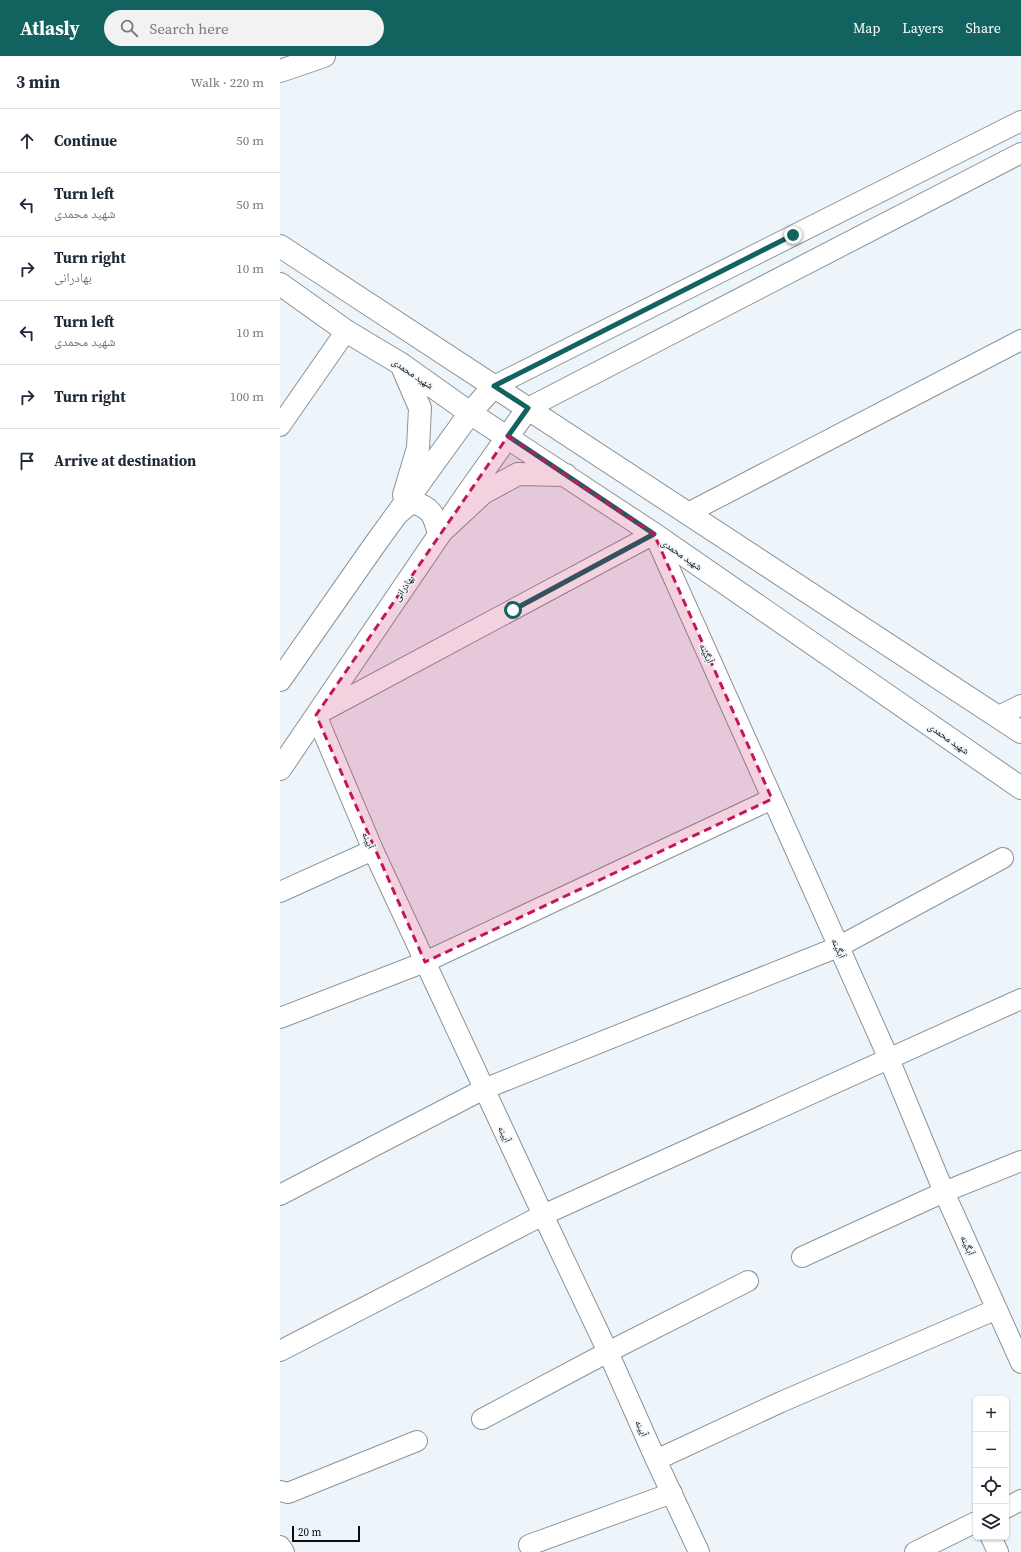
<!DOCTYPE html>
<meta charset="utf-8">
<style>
body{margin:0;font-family:"Source Serif 4","Noto Naskh Arabic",serif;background:#f2f2f3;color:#1f2937}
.controls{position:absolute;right:12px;bottom:12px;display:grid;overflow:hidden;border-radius:6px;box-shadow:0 1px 3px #0004}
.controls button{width:36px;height:36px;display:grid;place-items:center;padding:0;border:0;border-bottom:1px solid #e0e1e3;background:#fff;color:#1f2937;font:20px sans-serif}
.scale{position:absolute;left:12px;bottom:10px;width:68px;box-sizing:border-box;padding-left:4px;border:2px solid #0a0c0e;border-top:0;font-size:11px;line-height:14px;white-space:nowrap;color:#0a0c0e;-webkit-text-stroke:3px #eef5fa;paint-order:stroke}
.stop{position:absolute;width:12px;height:12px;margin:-9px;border:3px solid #12625f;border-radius:50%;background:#fff}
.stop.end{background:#12625f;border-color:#fff;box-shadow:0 1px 4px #0008}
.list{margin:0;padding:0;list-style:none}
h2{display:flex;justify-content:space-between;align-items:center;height:52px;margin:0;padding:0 16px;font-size:17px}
h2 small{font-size:13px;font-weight:400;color:#747a83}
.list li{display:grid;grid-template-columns:26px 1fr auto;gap:12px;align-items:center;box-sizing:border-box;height:64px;padding:0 16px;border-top:1px solid #e0e1e3}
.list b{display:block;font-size:15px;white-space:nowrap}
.list p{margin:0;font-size:13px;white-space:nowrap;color:#747a83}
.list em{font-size:13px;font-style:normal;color:#747a83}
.icon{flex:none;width:22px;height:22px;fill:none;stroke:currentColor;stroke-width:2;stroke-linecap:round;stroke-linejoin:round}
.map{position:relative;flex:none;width:741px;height:1496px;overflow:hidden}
header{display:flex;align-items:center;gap:24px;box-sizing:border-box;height:56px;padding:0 20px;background:#12625f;color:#fff}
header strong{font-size:19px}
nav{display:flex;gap:22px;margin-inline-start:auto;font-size:14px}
.search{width:280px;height:36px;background:#f2f2f3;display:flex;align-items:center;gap:10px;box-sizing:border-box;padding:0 14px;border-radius:22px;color:#747a83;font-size:15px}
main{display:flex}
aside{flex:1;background:#fff}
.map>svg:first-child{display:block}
</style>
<header>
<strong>Atlasly</strong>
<div class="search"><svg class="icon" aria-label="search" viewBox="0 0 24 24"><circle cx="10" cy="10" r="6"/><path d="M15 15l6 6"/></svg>Search here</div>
<nav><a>Map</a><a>Layers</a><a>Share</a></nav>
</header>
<main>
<aside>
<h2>3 min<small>Walk · 220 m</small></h2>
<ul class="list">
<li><svg class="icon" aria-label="ahead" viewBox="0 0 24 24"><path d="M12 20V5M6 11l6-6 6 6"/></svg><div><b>Continue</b></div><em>50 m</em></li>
<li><svg class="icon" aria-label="left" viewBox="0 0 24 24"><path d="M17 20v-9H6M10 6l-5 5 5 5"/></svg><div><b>Turn left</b><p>شهید محمدی</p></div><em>50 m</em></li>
<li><svg class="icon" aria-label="right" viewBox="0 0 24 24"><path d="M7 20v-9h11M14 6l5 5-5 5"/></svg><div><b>Turn right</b><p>بهادرانی</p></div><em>10 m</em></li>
<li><svg class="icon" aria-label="left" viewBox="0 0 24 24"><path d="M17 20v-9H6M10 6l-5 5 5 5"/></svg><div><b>Turn left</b><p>شهید محمدی</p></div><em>10 m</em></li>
<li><svg class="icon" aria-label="right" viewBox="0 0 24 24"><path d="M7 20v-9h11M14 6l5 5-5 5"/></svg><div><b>Turn right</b></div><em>100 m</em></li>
<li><svg class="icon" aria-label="arrive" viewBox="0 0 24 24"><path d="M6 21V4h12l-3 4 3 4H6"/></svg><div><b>Arrive at destination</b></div></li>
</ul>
</aside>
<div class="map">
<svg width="741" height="1496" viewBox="0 0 741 1496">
<rect width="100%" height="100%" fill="#eef5fa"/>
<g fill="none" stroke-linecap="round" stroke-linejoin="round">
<g stroke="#8c9398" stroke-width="22">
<path id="minor" d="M214 330 741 65
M248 352 741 97
M0 370 66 275
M408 457 741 284
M719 660 741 649
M0 836 93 794
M0 962 145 906 492 743
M0 1139 204 1033 558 891 723 802
M522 1201 664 1136 741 1105
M0 1295 263 1159 741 943
M202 1363 328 1296 468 1225
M376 1404 501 1346 717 1253
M0 1435 8 1437 137 1385
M726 1452 741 1444
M711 1481 718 1496
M249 1489 392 1437
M0 1490 4 1496
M419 1496 376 1404 328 1296 263 1159 93 794 36 659 374 478 609 1003 664 1136 741 1307
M635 1496 696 1466"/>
</g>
<g stroke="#8c9398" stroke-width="24">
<path id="tertiary" d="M0 190 741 676
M0 228 66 275 121 308 190 357 374 478 741 732
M121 308 140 352 138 392 124 439
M118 457 131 446C152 451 154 459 159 478L203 437 238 418 286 419
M0 624 93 491 190 357 214 330
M0 713 185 441 248 352"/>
</g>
<g stroke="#8c9398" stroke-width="24">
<path id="primary" d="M0 15 44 0"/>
</g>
<use href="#minor" stroke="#fff" stroke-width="20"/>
<use href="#tertiary" stroke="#fff" stroke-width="22"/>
<use href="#primary" stroke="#fff" stroke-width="22"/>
</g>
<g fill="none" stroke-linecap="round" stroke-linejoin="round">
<path stroke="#12625f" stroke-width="5" d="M233 554 374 478 228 380 248 352 214 330 513 179"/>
</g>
<path fill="#c2185b" fill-opacity="0.2" stroke="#c2185b" stroke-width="3" stroke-dasharray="8 5" stroke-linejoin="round" d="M228 380 374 478 492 743 145 906 36 659Z"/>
<g text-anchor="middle" stroke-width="3" stroke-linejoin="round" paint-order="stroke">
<g font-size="10" fill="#0a0c0e" stroke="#eef5fa">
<text transform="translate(133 317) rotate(34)" y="4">شهید محمدی</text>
<text transform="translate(402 498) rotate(35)" y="4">شهید محمدی</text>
<text transform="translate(123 532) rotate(-56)" y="4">بهادرانی</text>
<text transform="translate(427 597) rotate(66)" y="4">آبگینه</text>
<text transform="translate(669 682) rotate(35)" y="4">شهید محمدی</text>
<text transform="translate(89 784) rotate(67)" y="4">آیینه</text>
<text transform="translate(559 892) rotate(66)" y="4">آبگینه</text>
<text transform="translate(225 1078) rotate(65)" y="4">آیینه</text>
<text transform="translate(688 1189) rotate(66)" y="4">آبگینه</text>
<text transform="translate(362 1372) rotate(66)" y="4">آیینه</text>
</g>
</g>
</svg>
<div class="controls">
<button>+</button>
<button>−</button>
<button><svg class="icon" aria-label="locate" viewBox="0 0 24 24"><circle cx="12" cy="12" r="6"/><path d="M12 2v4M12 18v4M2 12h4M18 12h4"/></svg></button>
<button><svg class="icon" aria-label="layers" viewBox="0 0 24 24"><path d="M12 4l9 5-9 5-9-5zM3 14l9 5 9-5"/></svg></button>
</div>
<div class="scale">20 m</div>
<div class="stop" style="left:233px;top:554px"></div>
<div class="stop end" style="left:513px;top:179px"></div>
</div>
</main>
